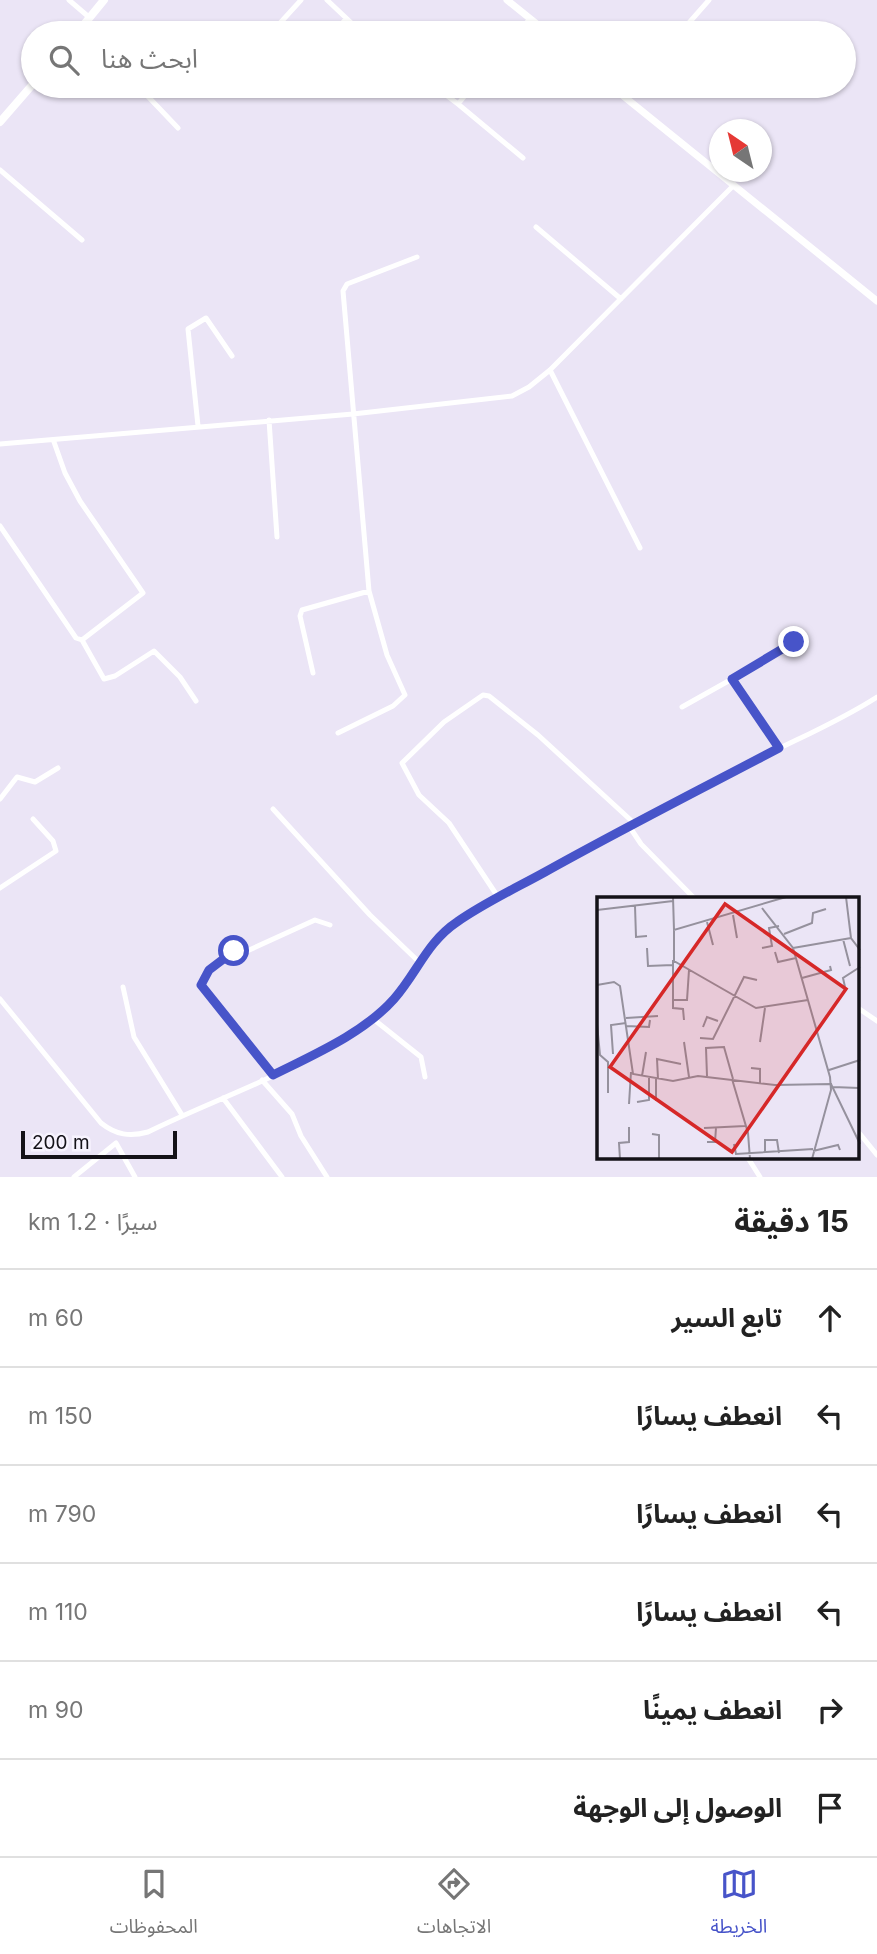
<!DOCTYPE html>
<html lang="ar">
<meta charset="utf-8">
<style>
body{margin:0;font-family:Inter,"Noto Sans Arabic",sans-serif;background:#f2f2f2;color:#222;direction:rtl}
.compass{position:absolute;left:709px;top:119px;width:63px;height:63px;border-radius:50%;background:#fff;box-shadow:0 2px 5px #0004;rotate:325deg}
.scale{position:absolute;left:21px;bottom:18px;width:156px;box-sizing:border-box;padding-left:7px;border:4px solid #141218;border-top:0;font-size:19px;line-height:24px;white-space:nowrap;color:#141218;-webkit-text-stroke:5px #f7f3fe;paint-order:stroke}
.stop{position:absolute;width:21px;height:21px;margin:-16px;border:5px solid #4754c9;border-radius:50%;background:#fff}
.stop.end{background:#4754c9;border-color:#fff;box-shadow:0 2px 7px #0008}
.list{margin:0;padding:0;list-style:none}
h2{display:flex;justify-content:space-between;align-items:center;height:91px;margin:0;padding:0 28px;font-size:30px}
h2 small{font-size:23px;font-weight:400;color:#767676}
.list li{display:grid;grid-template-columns:46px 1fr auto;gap:21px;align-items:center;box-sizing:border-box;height:98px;padding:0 28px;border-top:2px solid #e0e0e0}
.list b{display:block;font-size:26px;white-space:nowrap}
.list em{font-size:23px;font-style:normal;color:#767676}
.icon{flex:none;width:38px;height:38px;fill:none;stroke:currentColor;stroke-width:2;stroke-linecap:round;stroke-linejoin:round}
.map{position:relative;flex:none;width:877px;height:1177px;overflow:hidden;direction:ltr}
.search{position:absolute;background:#fff;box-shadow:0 2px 5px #0004;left:21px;right:21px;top:21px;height:77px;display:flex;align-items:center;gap:18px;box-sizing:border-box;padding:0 24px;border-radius:38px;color:#767676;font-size:26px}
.sheet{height:679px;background:#fff}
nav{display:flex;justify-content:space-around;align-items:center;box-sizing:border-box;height:98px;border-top:2px solid #e0e0e0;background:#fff;font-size:19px;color:#767676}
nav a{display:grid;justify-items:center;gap:4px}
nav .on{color:#4754c9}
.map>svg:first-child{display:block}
</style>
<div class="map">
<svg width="877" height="1177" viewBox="0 0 877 1177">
<rect width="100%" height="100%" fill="#ebe5f6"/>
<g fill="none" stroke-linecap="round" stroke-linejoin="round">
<path stroke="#fff" stroke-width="5" d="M69 0 90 18
M327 0 362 33
M271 33 301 0
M334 33 346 19
M517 33 530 19
M680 33 709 0
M138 86 178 128
M434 86 458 104 473 86
M497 87 507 93 518 86
M334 90 338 86
M626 98 636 86
M458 104 523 158
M0 170 82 240
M536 227 621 299
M550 370 640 548
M269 420 277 537
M198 426 188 329 206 318 232 356
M54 442 65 473 80 501 143 593 82 640
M0 444 353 414 512 396 529 387 550 370 734 185
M0 526 76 638 82 640 104 679 115 676 154 651 180 677 196 701
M313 673 300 616 302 610 369 591
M732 679 794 642
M682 707 732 679 779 748
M338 733 393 706 405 695 387 655 369 591 343 291 347 284 417 257
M0 799 17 777 35 782 58 768
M273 809 370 915 418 961
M629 826 641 844 695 899
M0 888 56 851 53 841 33 819
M498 897 449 823 419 795 402 763 444 722 483 695 489 696 538 735 635 824
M123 987 134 1037 182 1115
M0 999 101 1123C116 1135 130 1137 148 1132 223 1095 308 1069 374 1017 412 987 422 942 466 916 561 860 661 810 760 758 799 738 840 721 877 697
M858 1008 877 1021
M372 1018 421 1057 425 1077
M273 1075 205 992 201 981 209 970 234 951H247L315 920 330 925
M262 1080 292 1114 301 1136 327 1177
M223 1098 282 1177
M860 1134 877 1155
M116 1143 135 1177
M748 1158 760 1177
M74 1177 116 1143"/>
<path stroke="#fff" stroke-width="7" d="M507 0 548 33
M611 86 877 301"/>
<path stroke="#fff" stroke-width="8" d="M77 33 104 0
M0 122 33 84"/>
</g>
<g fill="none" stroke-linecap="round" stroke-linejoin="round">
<path stroke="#4754c9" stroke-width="9" d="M234 951 209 970 201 985 273 1075C313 1055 364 1033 394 999 417 973 427 942 457 922 484 903 516 888 545 872 622 829 701 789 779 748L732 679 794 642"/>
</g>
<g transform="translate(597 897)">
<rect width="262" height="262" fill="#ebe5f6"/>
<path fill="none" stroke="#95919d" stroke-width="2" d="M76 0 77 33 189 0M249 0 254 41 263 53M38 9 39 40 50 39M165 11 196 51 233 180 234 193 215 262M0 13 76 4M136 18 140 41M110 25 116 48M77 33V64L159 111 211 103M187 37 215 26 216 16 229 12M246 42 253 69M50 51 51 69 76 68M165 51 175 49 172 31 182 29M196 51 254 41M178 55 181 65 199 61M76 63V111L86 112 87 123M205 81 234 73 233 69M0 88 17 85 23 89 36 177 76 184 101 179 178 188 234 187 263 247M248 90 246 81 263 70M77 103H90L92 73M29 121 61 119M0 127 3 158 11 165V196M29 129 52 130 53 123M106 130 110 120 121 124M103 141 116 142 147 80 160 83M87 145 92 180M163 145 168 111M16 157 14 128 29 126M154 171 163 172V186M232 173 263 163M45 179 49 155M110 179 109 151 127 150 136 182M61 182 60 162 84 167M135 182 151 236 153 262M236 190 262 191M59 204V182M40 205 52 203V180M32 207 34 175M107 231 148 229M55 237 62 238V262M110 245H118L119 231M137 247 139 257 216 252M216 254 241 248 243 253M168 255V243H180L182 256M23 262 22 246 32 245V230"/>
<path fill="#d62828" fill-opacity="0.15" stroke="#d62828" stroke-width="3.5" d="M128 7 249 92 135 255 13 170Z"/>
<rect width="262" height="262" fill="none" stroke="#141218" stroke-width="3.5"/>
</g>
</svg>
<svg class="compass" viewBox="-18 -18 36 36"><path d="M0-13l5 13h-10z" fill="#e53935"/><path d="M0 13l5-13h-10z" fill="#767676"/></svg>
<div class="scale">200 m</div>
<div class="stop" style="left:234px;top:951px"></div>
<div class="stop end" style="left:794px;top:642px"></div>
<div class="search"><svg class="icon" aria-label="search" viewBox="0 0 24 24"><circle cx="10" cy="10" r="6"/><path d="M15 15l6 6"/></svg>ابحث هنا</div>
</div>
<section class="sheet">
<h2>15 دقيقة<small>سيرًا · 1.2 km</small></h2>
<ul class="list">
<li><svg class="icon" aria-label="ahead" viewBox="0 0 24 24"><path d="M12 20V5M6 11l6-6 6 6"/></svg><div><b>تابع السير</b></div><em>60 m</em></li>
<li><svg class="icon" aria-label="left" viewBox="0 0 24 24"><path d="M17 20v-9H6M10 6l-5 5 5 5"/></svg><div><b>انعطف يسارًا</b></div><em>150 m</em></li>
<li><svg class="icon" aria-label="left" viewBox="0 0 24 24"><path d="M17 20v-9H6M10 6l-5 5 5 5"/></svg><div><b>انعطف يسارًا</b></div><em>790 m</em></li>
<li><svg class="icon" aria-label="left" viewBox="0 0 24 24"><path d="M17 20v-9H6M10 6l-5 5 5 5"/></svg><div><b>انعطف يسارًا</b></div><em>110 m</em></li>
<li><svg class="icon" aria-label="right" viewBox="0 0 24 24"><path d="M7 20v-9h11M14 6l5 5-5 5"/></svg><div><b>انعطف يمينًا</b></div><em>90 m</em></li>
<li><svg class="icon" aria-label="arrive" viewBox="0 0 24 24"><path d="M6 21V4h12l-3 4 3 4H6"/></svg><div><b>الوصول إلى الوجهة</b></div></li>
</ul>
</section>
<nav>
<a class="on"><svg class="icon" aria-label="map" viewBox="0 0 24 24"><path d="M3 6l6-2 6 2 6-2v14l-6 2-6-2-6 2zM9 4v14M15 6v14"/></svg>الخريطة</a>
<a><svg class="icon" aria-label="directions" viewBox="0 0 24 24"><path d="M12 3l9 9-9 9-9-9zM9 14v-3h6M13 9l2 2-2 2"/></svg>الاتجاهات</a>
<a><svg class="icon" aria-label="saved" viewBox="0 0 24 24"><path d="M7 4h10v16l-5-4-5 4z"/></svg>المحفوظات</a>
</nav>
